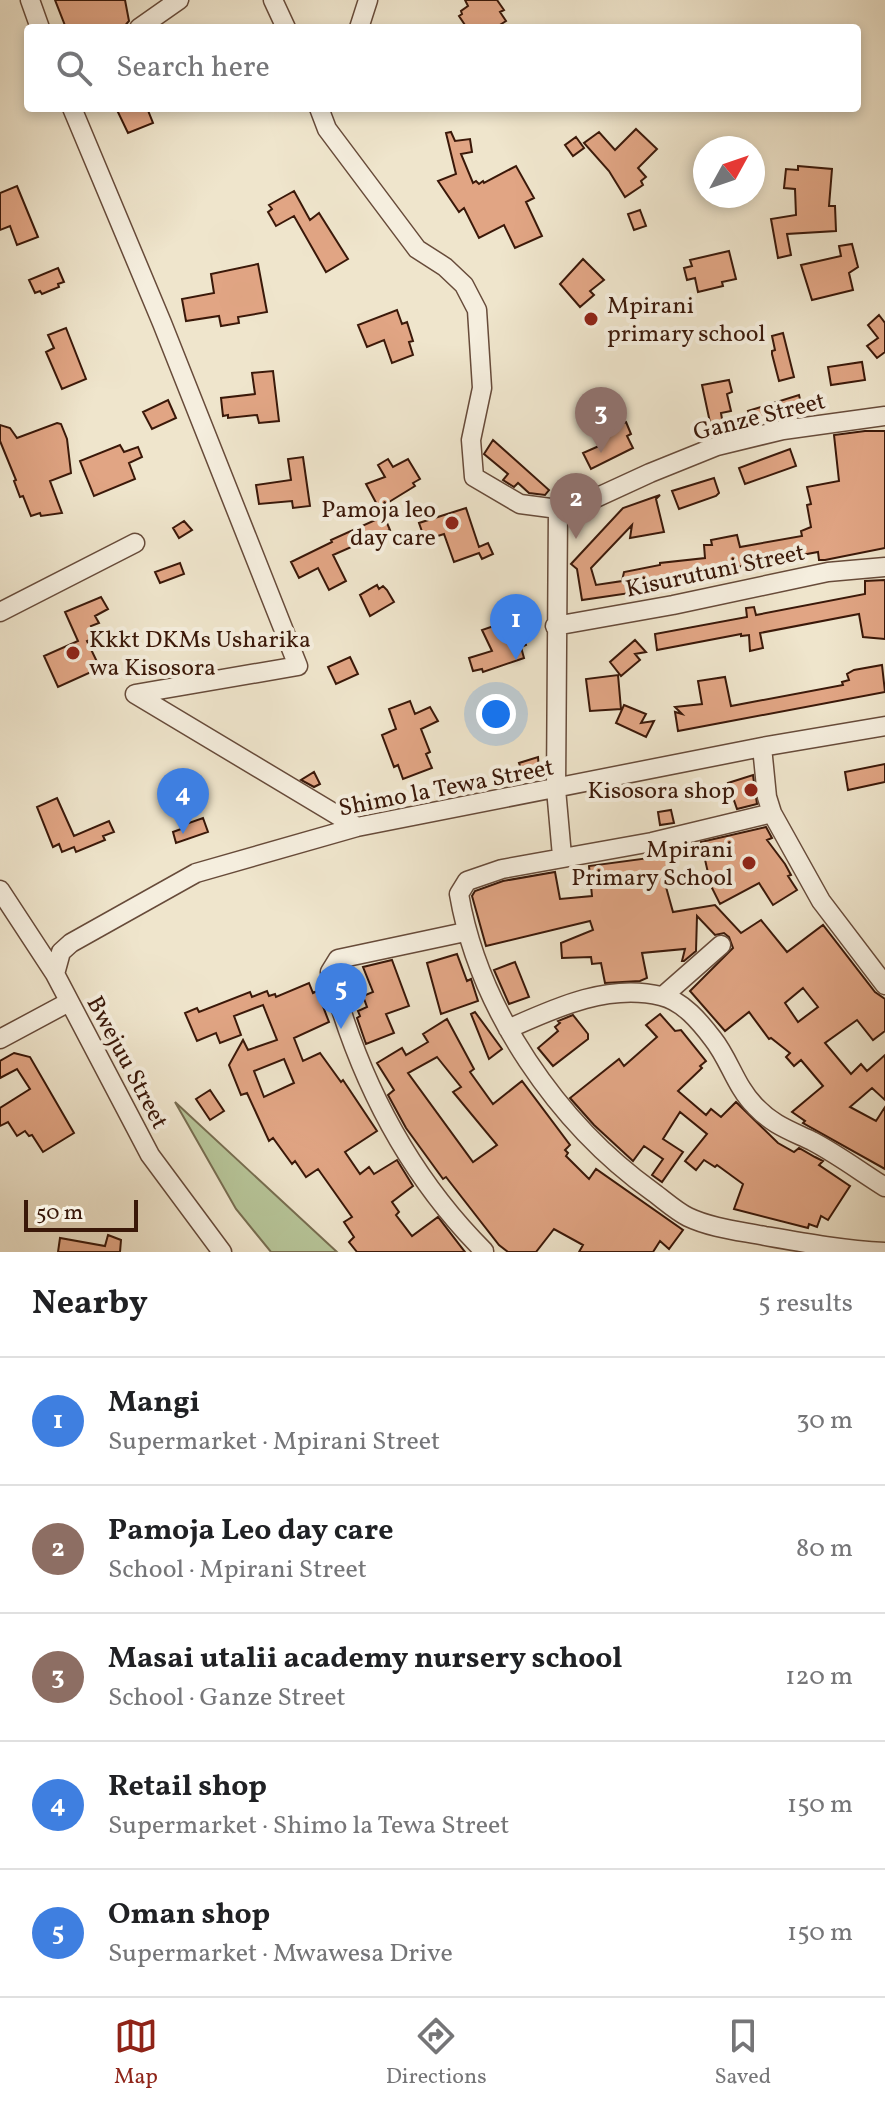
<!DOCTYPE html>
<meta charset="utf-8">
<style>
body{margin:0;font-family:Vollkorn,serif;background:#f6f6f6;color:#202124}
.compass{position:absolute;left:693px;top:136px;width:72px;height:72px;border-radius:50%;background:#fff;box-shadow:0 4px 12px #0003;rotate:50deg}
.scale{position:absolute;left:24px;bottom:20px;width:114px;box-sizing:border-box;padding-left:8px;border:4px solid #3a1809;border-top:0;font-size:22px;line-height:28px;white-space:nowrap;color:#3a1809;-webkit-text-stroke:6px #f5eede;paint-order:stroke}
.you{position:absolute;left:496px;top:714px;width:28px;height:28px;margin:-20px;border:6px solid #fff;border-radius:50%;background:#1a73e8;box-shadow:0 0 0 12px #1a73e833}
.badge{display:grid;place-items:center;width:52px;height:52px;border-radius:50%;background:#8f2418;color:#fff;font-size:26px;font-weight:700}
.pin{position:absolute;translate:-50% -66px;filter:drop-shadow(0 2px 4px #0008)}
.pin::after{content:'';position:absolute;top:42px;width:28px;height:24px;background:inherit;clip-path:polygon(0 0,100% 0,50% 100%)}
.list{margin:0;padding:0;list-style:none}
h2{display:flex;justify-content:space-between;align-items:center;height:104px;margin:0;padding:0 32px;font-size:34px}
h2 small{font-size:26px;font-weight:400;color:#757577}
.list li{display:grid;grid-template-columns:52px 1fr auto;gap:24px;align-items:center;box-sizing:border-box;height:128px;padding:0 32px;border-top:2px solid #e0e0e0}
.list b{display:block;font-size:30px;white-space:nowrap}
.list p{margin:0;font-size:26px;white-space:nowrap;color:#757577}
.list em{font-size:26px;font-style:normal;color:#757577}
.icon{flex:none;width:44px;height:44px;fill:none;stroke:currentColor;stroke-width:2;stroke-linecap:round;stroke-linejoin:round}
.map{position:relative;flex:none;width:885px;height:1252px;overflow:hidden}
.search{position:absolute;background:#fff;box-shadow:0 4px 12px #0003;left:24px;right:24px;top:24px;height:88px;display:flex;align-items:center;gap:20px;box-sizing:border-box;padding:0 28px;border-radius:8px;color:#757577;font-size:30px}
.sheet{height:744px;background:#fff}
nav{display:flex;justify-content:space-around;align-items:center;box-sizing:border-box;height:112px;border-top:2px solid #e0e0e0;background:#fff;font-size:22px;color:#757577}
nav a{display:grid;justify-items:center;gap:4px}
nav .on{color:#8f2418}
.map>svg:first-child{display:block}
</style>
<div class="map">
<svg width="885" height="1252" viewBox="0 0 885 1252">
<rect width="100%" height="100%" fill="#efe5cc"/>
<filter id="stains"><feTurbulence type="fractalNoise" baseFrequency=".0025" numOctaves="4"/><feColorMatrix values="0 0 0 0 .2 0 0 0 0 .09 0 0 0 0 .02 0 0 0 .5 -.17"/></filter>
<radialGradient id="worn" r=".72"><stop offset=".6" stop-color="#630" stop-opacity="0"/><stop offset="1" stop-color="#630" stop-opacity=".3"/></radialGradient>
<path fill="#b7c599" stroke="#786e51" stroke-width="2" d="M175 1102 337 1252H271L236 1209Z"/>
<path fill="#e1a584" stroke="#3a1809" stroke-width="2" fill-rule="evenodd" d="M55 0H125L129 21 123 28H66Z
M465 0H497L504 10 500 12 506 21 495 28H467L459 16 462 14 461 11 468 6Z
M116 108H147L153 123 128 133Z
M636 129 657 149 638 168 646 177 641 181 643 185 625 197 609 171 584 143 599 132 615 150Z
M451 132 455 141 470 139 472 152 461 154 473 183 476 181 479 184 483 181 484 183 516 166 534 198 526 202 542 236 515 248 504 225 479 238 464 208 459 212 438 181 456 174 446 133Z
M576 137 584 148 573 156 565 145Z
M798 166 832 169 829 206H835L836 231 787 234 791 255 778 258 771 219 796 215 795 189 784 188 786 169 798 170Z
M17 186 38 237 17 245 10 226 0 230V193Z
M294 191 310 220 319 213 348 259 326 272 294 216 276 226 268 212 272 209 269 205Z
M640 210 646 226 634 230 628 214Z
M852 244 858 267 849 273 853 290 812 300 801 265 841 256 839 246Z
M729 251 736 279 722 282 723 286 698 292 695 278 687 280 684 268 692 266 690 260Z
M583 259 604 280 590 291 594 295 580 307 560 284Z
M258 264 267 312 238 317 239 323 221 326 219 316 186 321 182 299 214 293 211 274Z
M58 268 64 282 58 284 59 287 42 294 40 291 35 293 29 280Z
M397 310 402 324 407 322 413 341 409 342 413 355 392 363 384 340 367 347 358 325Z
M879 315 885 323V352L877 358 867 346 878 338 868 325Z
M66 328 86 379 62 389 46 352 54 348 48 335Z
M783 333 794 377 779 381 772 354V351L775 350 772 336Z
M862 362 865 380 831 385 828 367Z
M273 371 279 421 259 423 257 415 228 418V415L223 416 221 398 255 394 252 373Z
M729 380 732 392 727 394 731 411 721 413 723 425 711 427 702 385Z
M799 395 803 412 753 425 748 411Z
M168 400 176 418 152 429 143 412Z
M626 422 631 434 627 436 633 448 591 469 583 453 599 446 594 437Z
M57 423 61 424 67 439 71 473 50 481 62 513 41 516 40 513 31 516 23 496 20 497 14 481 16 480 0 441V425L10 428 17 438Z
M865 431H885V548L825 560H819L818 552 720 570 715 576 637 589V592L582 600 577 569 571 564 623 508 660 495 656 499 664 532 630 538 632 525 591 568 596 585 622 581 624 572 660 565V563L705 558 704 545H712L711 540 737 535 740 547 802 536 801 531 811 527 807 505 811 504 807 487 839 481 834 435Z
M493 440 549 490 545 495 529 493 518 483 514 487 503 480 508 474 484 454Z
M120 445 124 452 138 447 142 457 129 463 135 479 94 496 80 461Z
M790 449 796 466 745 484 739 468Z
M303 457 310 506 293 508 292 501 259 504 256 485 291 480 288 459Z
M388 459 393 467 408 459 420 479 413 483 415 486 389 502 391 506 381 512 366 484 385 477 378 465Z
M714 478 719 493 716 496 679 509 672 491Z
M466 508 479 547 488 543 493 554 482 559 479 553 454 562 444 534 425 540 419 523Z
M384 516 390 530 333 555 346 581 329 590 318 568 299 578 291 562 332 542 331 540Z
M184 521 192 530 179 538 173 528Z
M180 563 184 574 160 583 155 572Z
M885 580V639L863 637 859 614 760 633 763 648 750 651 749 635 741 636V634L657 650 655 634 747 617 746 608 754 607 756 615 865 594V581Z
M377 585 379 589 383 586 387 590 394 602 370 616 360 595Z
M101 597 108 609 95 616 99 623 91 626 95 638 87 641 100 668 58 687 44 656 78 641 65 612Z
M511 620 514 627 520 626 526 645 521 647 524 658 483 672 482 669 473 671 469 658 492 651 482 630Z
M635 640 646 652 635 654 640 660 621 676 610 662Z
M350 657 358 674 336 684 328 667Z
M882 665 885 692 678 731 675 712 682 714 675 707 702 704 698 681 725 677 731 706 843 685 842 682 849 680 847 674 854 670Z
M618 675 621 709 590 711 586 679Z
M410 701 415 714 430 707 438 721 421 729 430 752 426 754 432 768 403 779 398 765 394 767 382 735 396 729 389 709Z
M624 705 646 714 641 723 654 721 646 737 616 723Z
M538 757 539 770 523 774 519 763Z
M885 764V782L848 790 845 772Z
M314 772 320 784 314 787 301 780Z
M753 775 757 804 737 809 728 783Z
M57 798 74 836 109 821 114 832 103 836 105 840 76 852 74 847 62 852 59 844 53 847 37 807Z
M671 810 674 823 660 825 658 812Z
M203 818 208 832 176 843 173 832 184 828 183 825Z
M766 827 772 838 767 840 785 864 791 875 788 876 797 890 773 905 759 883 720 904 711 886 701 842Z
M671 855 677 885 666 887 673 912 715 905 741 933 761 920 787 952 823 925 875 992 885 999V1031L873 1040 857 1020 825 1043 851 1074 861 1064 867 1071 885 1055V1100L872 1088 850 1107 876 1121 885 1107V1169L803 1123 805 1121 792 1112 823 1086 801 1060 794 1066 786 1057 790 1053 771 1038 769 1039 749 1012 725 1031 690 991 733 948 729 937 724 933 715 935 697 916 696 951 684 961H682L685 949 642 953 647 978 640 981 605 983 601 963 592 964 591 957 562 958 561 943 593 930 590 921 486 946 472 896 475 891 503 881 555 872 560 899 592 896 589 866ZM803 988 818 1007 798 1022 785 1003Z
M457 954 467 981 471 979 478 1001 441 1014 427 963Z
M392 960 409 1006 386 1014 394 1033 366 1044 357 1018 360 1016 358 1011 367 1007 363 996 373 992 363 967Z
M515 962 529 997 509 1004 494 970Z
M309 983 313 993 317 991 329 1022 294 1038 303 1061 320 1053 341 1082 343 1080 377 1131 345 1152 360 1174 369 1167 374 1174 397 1160 413 1186 392 1202 399 1212 396 1215 412 1236 438 1217 465 1252H357L349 1242 354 1237 344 1222 352 1217 318 1169 306 1177 295 1161 292 1164 273 1138 269 1141 247 1093 241 1095 229 1065 243 1040 248 1050 277 1040 263 1005 234 1016 241 1035 220 1043 216 1033 197 1041 185 1013 197 1008 199 1012 250 992 252 997 267 991 269 996 275 994 276 997ZM284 1059 294 1083 264 1097 254 1071Z
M475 1012 502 1049 489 1059 471 1014Z
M660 1014 675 1031 681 1030 706 1061 700 1066 702 1068 678 1091 706 1115 711 1109 721 1117 736 1102 778 1143 794 1152 799 1148 815 1157 823 1161 819 1165 850 1186 828 1220 821 1216 817 1227 809 1224 808 1228 734 1209 743 1184 717 1165 715 1167 704 1160 696 1170 685 1161 707 1134 680 1112 663 1139 683 1152 662 1182 652 1175 663 1159 644 1146 633 1161 594 1125 570 1098 619 1059 624 1066 657 1037 646 1025Z
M573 1015 588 1034V1039L553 1066 538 1048 558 1031 555 1027 560 1023 558 1021Z
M447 1019 474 1069 470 1072 493 1104 522 1081 570 1145 565 1150 568 1153 566 1156 589 1179 596 1169 683 1230 669 1249 660 1241 653 1252H579L583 1245 554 1229 536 1252H508L499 1245 446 1177 443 1179 406 1128 388 1095 394 1090 377 1063 402 1048 406 1055 428 1042 423 1034ZM437 1057 461 1087 453 1092 497 1145 473 1162 408 1073Z
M14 1053 30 1057 74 1133 43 1152 32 1135 29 1136 25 1131 17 1136 8 1122 0 1126V1108L30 1089 17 1069 0 1078V1061Z
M210 1090 224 1111 210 1120 196 1099Z
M108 1235 121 1240 120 1252H58L60 1238 105 1246Z"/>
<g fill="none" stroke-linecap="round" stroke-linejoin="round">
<g stroke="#674b3a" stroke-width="21">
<path id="minor" d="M30 0 40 28
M273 0 286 28
M139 28 179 0
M359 28 368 0
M72 108 162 323 298 666 135 694 357 827
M319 108 327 129 417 249 445 267 464 285 477 310 482 388 471 440 474 477 520 504 558 509 556 789 562 856
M558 509 587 502 650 473 717 446 783 430 885 416
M0 612 135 543
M555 626 673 605 828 572 885 567
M762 747 767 797 772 813 821 901 885 985
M772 813 652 842 502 869 467 881 459 894C479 1010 558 1124 653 1192 664 1200 676 1211 688 1217 711 1228 740 1231 765 1236 805 1243 844 1250 885 1252
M0 890 55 974 150 1155 222 1252
M465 932 338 959 330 972C358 1077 406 1173 484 1251
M55 974 61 952 71 943 196 873 357 827 762 747 885 726
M663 996 721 945
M508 1029C555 1008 608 983 661 996 683 1001 700 1022 713 1039 729 1059 736 1087 755 1106 773 1125 789 1130 812 1141 837 1154 861 1172 885 1187
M0 1039 69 1002"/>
</g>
<use href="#minor" stroke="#f5eede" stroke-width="18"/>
</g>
<g fill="#8f2418" stroke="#f5eede" stroke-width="3">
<circle cx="591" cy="319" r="8"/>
<circle cx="452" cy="523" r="8"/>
<circle cx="73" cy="653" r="8"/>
<circle cx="751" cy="790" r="8"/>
<circle cx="749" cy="863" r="8"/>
</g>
<g text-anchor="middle" stroke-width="8" stroke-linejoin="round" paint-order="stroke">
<g font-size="24" fill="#3a1809" stroke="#f5eede" text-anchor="end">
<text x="607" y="313" text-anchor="start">Mpirani<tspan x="607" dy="28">primary school</tspan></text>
<text x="436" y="517">Pamoja leo<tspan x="436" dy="28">day care</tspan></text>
<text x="89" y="647" text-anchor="start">Kkkt DKMs Usharika<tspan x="89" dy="28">wa Kisosora</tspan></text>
<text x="735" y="798">Kisosora shop</text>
<text x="733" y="857">Mpirani<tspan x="733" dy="28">Primary School</tspan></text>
</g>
<g font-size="24" fill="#3a1809" stroke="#f5eede">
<text transform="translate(759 416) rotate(-14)" y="8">Ganze Street</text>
<text transform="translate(715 570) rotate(-12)" y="8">Kisurutuni Street</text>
<text transform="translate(446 787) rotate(-11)" y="8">Shimo la Tewa Street</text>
<text transform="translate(128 1062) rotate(62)" y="8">Bwejuu Street</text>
</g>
</g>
<rect width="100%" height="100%" filter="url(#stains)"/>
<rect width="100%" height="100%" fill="url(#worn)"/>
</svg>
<svg class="compass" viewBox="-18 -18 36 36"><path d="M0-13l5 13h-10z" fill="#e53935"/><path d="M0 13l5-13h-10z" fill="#757577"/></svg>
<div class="scale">50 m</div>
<div class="you"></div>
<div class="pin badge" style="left:516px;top:660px;background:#3f7fe0">1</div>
<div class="pin badge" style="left:576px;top:539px;background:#8d6e63">2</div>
<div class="pin badge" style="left:601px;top:453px;background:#8d6e63">3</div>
<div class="pin badge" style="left:183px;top:834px;background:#3f7fe0">4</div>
<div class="pin badge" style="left:341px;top:1029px;background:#3f7fe0">5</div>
<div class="search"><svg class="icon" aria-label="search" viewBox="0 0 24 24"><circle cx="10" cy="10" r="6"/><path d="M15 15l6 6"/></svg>Search here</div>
</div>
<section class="sheet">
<h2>Nearby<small>5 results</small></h2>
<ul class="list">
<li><span class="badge" style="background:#3f7fe0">1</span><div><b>Mangi</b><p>Supermarket · Mpirani Street</p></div><em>30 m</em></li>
<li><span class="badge" style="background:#8d6e63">2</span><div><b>Pamoja Leo day care</b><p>School · Mpirani Street</p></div><em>80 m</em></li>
<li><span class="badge" style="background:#8d6e63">3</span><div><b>Masai utalii academy nursery school</b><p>School · Ganze Street</p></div><em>120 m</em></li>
<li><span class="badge" style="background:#3f7fe0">4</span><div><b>Retail shop</b><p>Supermarket · Shimo la Tewa Street</p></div><em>150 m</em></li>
<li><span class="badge" style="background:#3f7fe0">5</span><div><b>Oman shop</b><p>Supermarket · Mwawesa Drive</p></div><em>150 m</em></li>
</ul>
</section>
<nav>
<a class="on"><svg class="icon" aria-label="map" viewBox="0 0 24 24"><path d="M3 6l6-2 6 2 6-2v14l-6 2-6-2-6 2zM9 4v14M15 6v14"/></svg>Map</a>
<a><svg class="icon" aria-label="directions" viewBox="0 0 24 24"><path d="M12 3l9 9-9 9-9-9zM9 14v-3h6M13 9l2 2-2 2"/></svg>Directions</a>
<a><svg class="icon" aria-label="saved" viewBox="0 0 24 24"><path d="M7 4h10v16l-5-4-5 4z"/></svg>Saved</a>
</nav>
